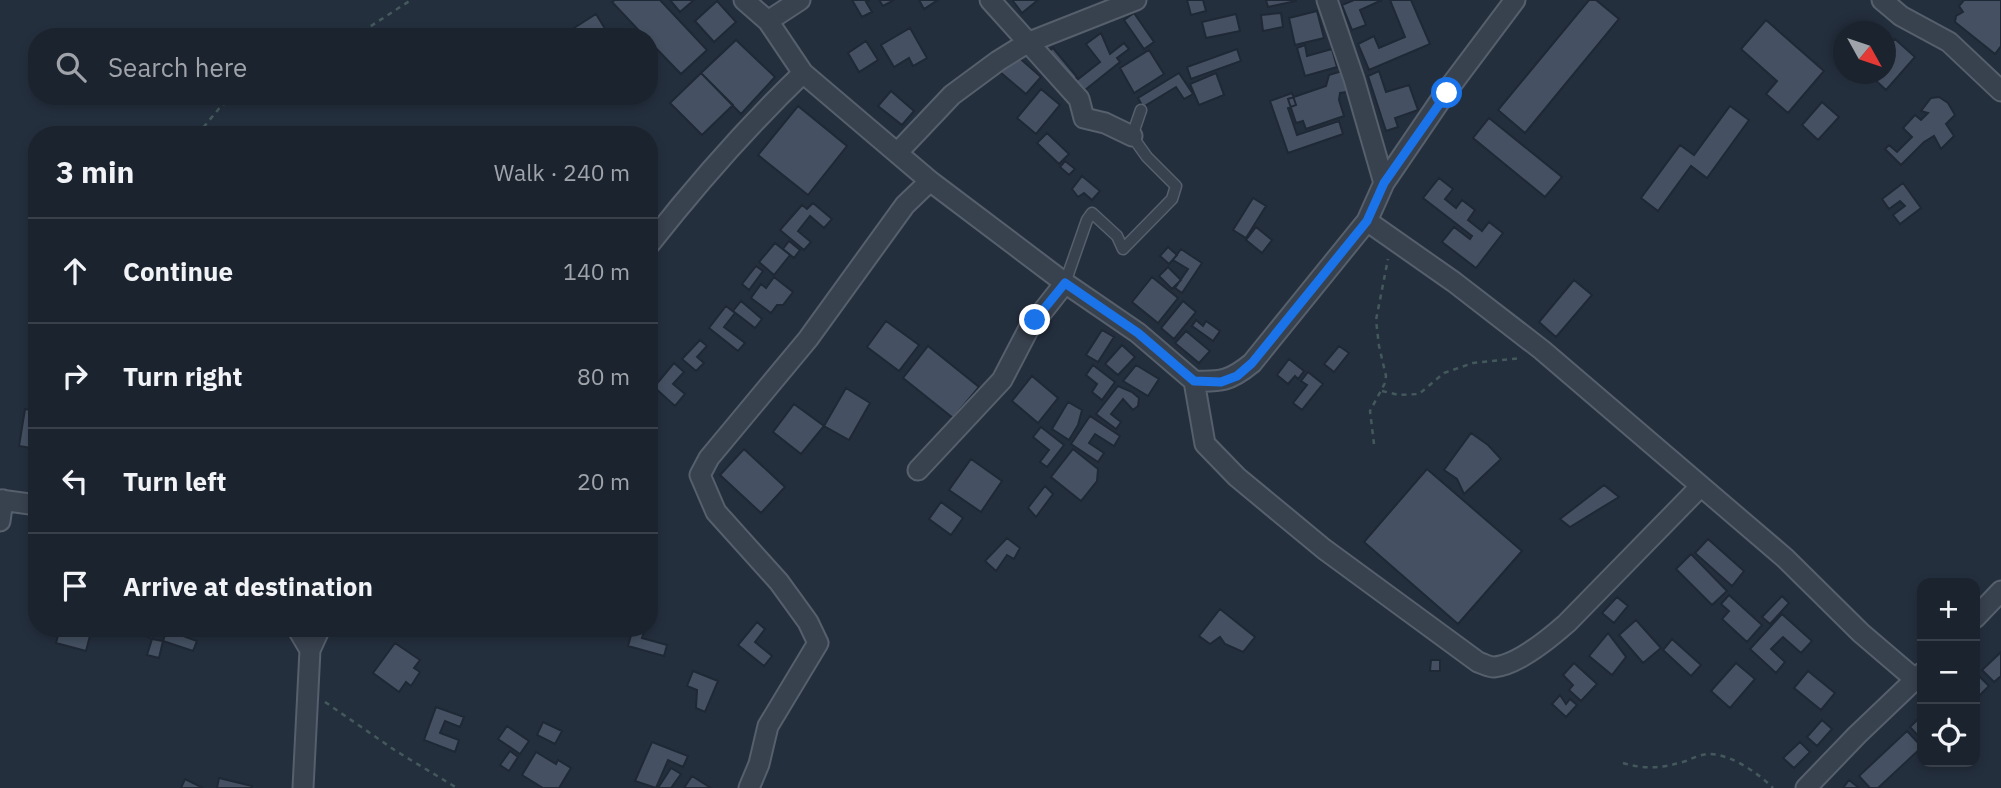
<!DOCTYPE html>
<meta charset="utf-8">
<style>
body{margin:0;font-family:"IBM Plex Sans",sans-serif;background:#282f3a;color:#f1f3f6}
.controls{position:absolute;right:21px;bottom:21px;display:grid;overflow:hidden;border-radius:14px;box-shadow:0 4px 10px #0003}
.controls button{width:63px;height:63px;display:grid;place-items:center;padding:0;border:0;border-bottom:2px solid #39404a;background:#1b232e;color:#f1f3f6;font:35px sans-serif}
.compass{position:absolute;left:1833px;top:21px;width:63px;height:63px;border-radius:50%;background:#1b232e;box-shadow:0 4px 10px #0003;rotate:130deg}
.stop{position:absolute;width:21px;height:21px;margin:-16px;border:5px solid #1a73e8;border-radius:50%;background:#fff}
.stop.end{background:#1a73e8;border-color:#fff;box-shadow:0 2px 7px #0008}
.list{margin:0;padding:0;list-style:none}
h2{display:flex;justify-content:space-between;align-items:center;height:91px;margin:0;padding:0 28px;font-size:30px}
h2 small{font-size:23px;font-weight:400;color:#a0a4aa}
.list li{display:grid;grid-template-columns:46px 1fr auto;gap:21px;align-items:center;box-sizing:border-box;height:105px;padding:0 28px;border-top:2px solid #39404a}
.list b{display:block;font-size:26px;white-space:nowrap}
.list em{font-size:23px;font-style:normal;color:#a0a4aa}
.icon{flex:none;width:38px;height:38px;fill:none;stroke:currentColor;stroke-width:2;stroke-linecap:round;stroke-linejoin:round}
.map{position:relative;flex:none;width:2001px;height:788px;overflow:hidden}
.search{position:absolute;background:#1b232e;box-shadow:0 4px 10px #0003;left:28px;top:28px;width:630px;height:77px;display:flex;align-items:center;gap:18px;box-sizing:border-box;padding:0 24px;border-radius:28px;color:#a0a4aa;font-size:26px}
.panel{position:absolute;background:#1b232e;box-shadow:0 4px 10px #0003;left:28px;top:126px;width:630px;height:511px;border-radius:28px}
.map>svg:first-child{display:block}
</style>
<div class="map">
<svg width="2001" height="788" viewBox="0 0 2001 788">
<rect width="100%" height="100%" fill="#242f3e"/>
<path fill="#455162" stroke="#1f2835" stroke-width="2" d="M615 0H660L707 50 681 74 649 41V37H645L612 2Z
M670 0H694L680 12Z
M852 0H870L866 2 872 12 862 17Z
M879 0H894L883 6Z
M919 0H938L924 9Z
M1014 0H1038L1022 13 1013 1Z
M1187 0H1203L1206 11 1191 15Z
M1266 0H1296V1L1268 7Z
M1354 0H1382L1360 10 1366 25 1352 30 1342 5Z
M1390 0H1411L1430 44 1369 70 1358 44 1374 36 1379 48 1405 37Z
M1589 0H1596L1619 19 1525 133 1498 110Z
M1964 0H2001V46L1995 54 1955 22 1956 16 1963 12 1959 6Z
M717 1 736 22 714 42 695 21Z
M1317 11 1324 38 1295 45 1289 18Z
M1134 13 1154 42 1144 49 1124 20Z
M1281 13 1283 27 1263 31 1261 15Z
M596 14 610 37H560Z
M1236 14 1240 31 1206 38 1202 22Z
M1766 20 1824 71 1788 113 1766 94 1777 81 1741 49Z
M910 28 927 58 913 66 909 58 894 67 881 45Z
M1101 33 1110 54 1124 43 1129 49 1117 58 1120 62 1080 94 1072 84 1100 62 1086 44Z
M1895 39 1915 57 1886 90 1871 76 1874 74H1885V61L1889 57 1885 55V50Z
M736 40 775 77 741 114 701 73Z
M866 41 878 60 859 72 848 53Z
M1305 45 1307 56 1332 49 1337 67 1305 76 1297 48Z
M1053 48 1077 77 1067 85 1043 56Z
M1237 49 1241 61 1191 79 1187 67Z
M1149 50 1164 74 1134 93 1120 68Z
M1016 55 1041 77 1026 94 1000 72Z
M1342 71 1347 92 1340 93 1339 100 1344 116 1306 129 1303 121 1296 123 1288 99 1326 86 1329 75Z
M1379 71 1386 92 1409 85 1418 110 1395 118 1398 127 1386 131 1368 76Z
M701 73 733 105 702 135 670 103Z
M1179 73 1193 94 1184 99 1176 87 1143 107 1138 98Z
M1216 73 1224 95 1199 105 1190 84Z
M1041 89 1060 105 1036 134 1017 118Z
M891 91 914 111 902 125 878 106Z
M1292 93 1296 105 1288 108 1297 135 1339 121 1343 134 1288 153 1270 101Z
M1939 97 1948 103 1955 115 1946 124 1954 136 1941 149 1934 136 1924 142 1901 165 1885 149 1889 145 1897 152 1912 137 1903 128 1915 115 1921 120 1928 113 1921 111 1931 98Z
M1822 102 1839 117 1818 140 1802 125Z
M798 106 847 146 808 195 758 155Z
M1730 106 1749 120 1707 178 1691 166 1658 211 1641 198 1680 145 1694 155Z
M1489 118 1562 177 1545 197 1473 138Z
M1047 133 1069 154 1059 164 1037 143Z
M1065 161 1075 169 1069 175 1060 167Z
M1082 176 1100 191 1092 200 1084 193 1078 197 1072 189Z
M1439 178 1453 189 1445 199 1456 208 1462 200 1475 210 1468 220 1482 231 1489 222 1503 233 1476 268 1442 242 1454 227 1470 239 1472 236 1423 198Z
M1903 183 1921 208 1900 224 1893 215 1905 206 1900 201 1889 209 1882 199Z
M1253 198 1266 206 1246 238 1233 230Z
M813 203 832 219 824 228 810 216 798 231 811 242 804 250 780 230 802 205 807 209Z
M1256 227 1272 240 1262 253 1246 240Z
M789 241 800 250 794 258 783 249Z
M775 243 790 255 774 275 759 262Z
M1168 247 1177 255 1169 264 1160 256Z
M1181 249 1202 263 1182 293 1175 288 1188 269 1173 260Z
M756 266 763 271 749 290 742 284Z
M1168 267 1181 280 1172 289 1159 276Z
M774 277 793 292 783 305H777L771 313 751 298 761 284 766 288Z
M1152 277 1178 298 1158 323 1132 302Z
M1574 280 1592 295 1556 337 1539 322Z
M741 301 762 319 755 328 733 311Z
M1183 301 1196 312 1174 339 1161 328Z
M726 306 735 313 724 327 745 343 738 351 709 328Z
M1196 320 1203 326 1206 321 1220 331 1213 341 1192 326Z
M886 321 919 345 899 371 867 347Z
M1102 330 1114 337 1098 362 1086 355Z
M1186 331 1210 351 1199 363 1175 343Z
M700 340 707 346 697 357 704 363 696 371 682 359Z
M1122 345 1135 357 1118 375 1105 364Z
M928 346 979 387 953 418 903 378Z
M1339 346 1349 353 1334 372 1324 364Z
M1289 359 1304 371 1298 379 1295 376 1288 384 1277 375Z
M674 363 684 372 673 384 685 394 675 406 654 387Z
M1093 365 1115 382 1102 400 1092 392 1097 384 1086 375Z
M1136 365 1159 379 1148 396 1123 381Z
M1308 372 1323 384 1302 410 1293 403 1307 385 1301 381Z
M1032 376 1058 398 1038 423 1012 401Z
M1118 386 1132 392 1139 398 1138 406 1133 410 1123 399 1111 414 1121 422 1116 429 1096 414Z
M846 388 870 403 849 440 824 426Z
M1068 402 1082 410 1078 425 1069 440 1052 429Z
M794 404 824 426 801 454 773 432Z
M25 409 37 411V422H35L31 448 19 446Z
M1090 416 1120 436 1114 446 1095 434 1089 443 1104 453 1098 462 1071 444Z
M1041 427 1064 445 1047 467 1040 462 1049 450 1033 437Z
M1471 433 1488 445 1501 459 1464 494 1457 479 1444 470Z
M744 449 785 487 761 513 720 475Z
M1073 449 1098 469 1097 481 1081 501 1051 477Z
M971 459 1002 481 981 512 949 490Z
M1427 469 1522 551 1458 624 1364 542Z
M1604 485 1619 497 1570 527 1560 519Z
M1045 486 1053 494 1036 517 1028 508Z
M941 502 963 518 951 535 929 519Z
M1007 538 1020 548 1014 559 1007 555 996 571 985 561Z
M1708 539 1744 571 1732 586 1695 553Z
M1691 554 1727 591 1712 605 1676 569Z
M1729 595 1762 625 1747 642 1722 619 1729 611 1721 604Z
M1782 596 1789 603 1770 624 1762 617Z
M1617 597 1628 606 1614 623 1602 613Z
M1220 609 1255 637 1243 652 1225 644 1220 637 1210 644 1199 636Z
M1782 614 1812 641 1801 653 1783 637 1771 649 1785 662 1776 673 1750 649Z
M1636 620 1661 648 1643 663 1619 635Z
M757 622 765 629 755 642 772 656 764 666 738 645Z
M60 628H92L86 651 56 643Z
M136 628H152L156 630 152 639 135 631Z
M633 628H645L642 638 667 645 664 656 628 646Z
M167 630 197 641 193 651 163 641Z
M1608 633 1626 657 1612 675 1589 656Z
M152 639 163 641 159 658 147 655Z
M1672 639 1701 665 1691 676 1663 650Z
M395 643 420 660 414 668 420 672 411 686 406 682 399 692 373 673Z
M2001 652V676L1994 682 1982 670Z
M1431 660H1440V671H1430Z
M1574 663 1597 684 1581 701 1569 690 1573 685 1563 675Z
M1736 663 1755 679 1730 708 1711 691Z
M693 671 718 681 705 712 696 708 697 690 687 686Z
M1808 671 1835 693 1821 710 1794 688Z
M1975 672 1989 686 1975 700Z
M1560 695 1566 704 1570 699 1577 705 1566 717 1552 704Z
M436 707 464 717 460 727 445 721 440 733 459 740 455 752 424 740Z
M1922 715V740L1910 727Z
M1822 720 1832 729 1817 746 1807 737Z
M543 722 562 731 555 744 537 735Z
M507 726 529 741 520 754 498 739Z
M1907 731 1922 747 1878 788H1870L1859 776Z
M652 742 688 756 683 767 668 760 656 788 635 781Z
M1800 742 1810 752 1794 768 1783 758Z
M510 751 518 757 509 771 500 765Z
M536 752 556 764 558 760 571 768 559 788H543L522 775Z
M671 768 681 774 671 788H658Z
M692 776 711 788H684Z
M219 778 252 786V788H217Z
M185 779 203 788H181Z
M1849 780 1859 788H1843Z"/>
<g fill="none" stroke-linecap="round" stroke-linejoin="round">
<g stroke="#565f6c" stroke-width="13">
<path id="service" d="M1065 283 1087 220 1092 213 1117 236 1123 249 1172 199 1176 186 1147 157 1132 136 1141 110"/>
</g>
<g stroke="#565f6c" stroke-width="23">
<path id="minor" d="M744 0 768 21 803 73 930 181 1065 283 1138 333 1194 381 1205 444 1237 477 1324 549 1478 662C1484 664 1489 667 1494 667 1518 665 1550 638 1567 623L1700 487
M990 0 1079 99 1084 118 1105 123 1132 136
M1327 0 1354 79 1384 183
M1882 0 1901 16 1949 42 2001 91
M768 21 800 0
M898 152 952 95 998 61 1027 43 1136 0
M1367 221 1454 282 1542 350 1785 558 1861 633 1916 680
M649 245C697 184 747 127 803 73
M1194 381C1221 382 1230 381 1252 363L1367 221 1384 183 1446 92 1515 0
M918 470 1002 380 1028 330 1065 283
M0 500 37 505
M0 521 3 500
M1975 618 2001 591
M297 628 310 650
M303 788 310 650 320 628
M749 788 759 764 768 726 818 643 808 622 779 582 716 512 700 475 709 458 808 339 905 205 930 181
M1806 788 1857 735 1922 673"/>
</g>
<path stroke="#44595c" stroke-width="2.5" stroke-dasharray="5 5" stroke-linecap="butt" d="M354 37 411 0
M197 135 222 105 244 96
M1382 391 1399 395 1419 394 1444 373 1473 363 1522 358
M1374 444 1370 411 1385 383 1386 376 1379 346 1376 320 1388 259
M325 702 396 751 457 788
M1623 763C1646 770 1663 768 1686 761 1693 758 1700 755 1707 754 1730 753 1758 773 1773 788"/>
<use href="#service" stroke="#38414e" stroke-width="10"/>
<use href="#minor" stroke="#38414e" stroke-width="19"/>
</g>
<g fill="none" stroke-linecap="round" stroke-linejoin="round">
<path stroke="#1a73e8" stroke-width="9" d="M1035 320 1065 283 1138 333 1194 381 1221 382 1237 376 1252 363 1367 221 1384 183 1447 93"/>
</g>
</svg>
<div class="controls">
<button>+</button>
<button>−</button>
<button><svg class="icon" aria-label="locate" viewBox="0 0 24 24"><circle cx="12" cy="12" r="6"/><path d="M12 2v4M12 18v4M2 12h4M18 12h4"/></svg></button>
</div>
<svg class="compass" viewBox="-18 -18 36 36"><path d="M0-13l5 13h-10z" fill="#e53935"/><path d="M0 13l5-13h-10z" fill="#a0a4aa"/></svg>
<div class="stop" style="left:1447px;top:93px"></div>
<div class="stop end" style="left:1035px;top:320px"></div>
<div class="search"><svg class="icon" aria-label="search" viewBox="0 0 24 24"><circle cx="10" cy="10" r="6"/><path d="M15 15l6 6"/></svg>Search here</div>
<section class="panel">
<h2>3 min<small>Walk · 240 m</small></h2>
<ul class="list">
<li><svg class="icon" aria-label="ahead" viewBox="0 0 24 24"><path d="M12 20V5M6 11l6-6 6 6"/></svg><div><b>Continue</b></div><em>140 m</em></li>
<li><svg class="icon" aria-label="right" viewBox="0 0 24 24"><path d="M7 20v-9h11M14 6l5 5-5 5"/></svg><div><b>Turn right</b></div><em>80 m</em></li>
<li><svg class="icon" aria-label="left" viewBox="0 0 24 24"><path d="M17 20v-9H6M10 6l-5 5 5 5"/></svg><div><b>Turn left</b></div><em>20 m</em></li>
<li><svg class="icon" aria-label="arrive" viewBox="0 0 24 24"><path d="M6 21V4h12l-3 4 3 4H6"/></svg><div><b>Arrive at destination</b></div></li>
</ul>
</section>
</div>
